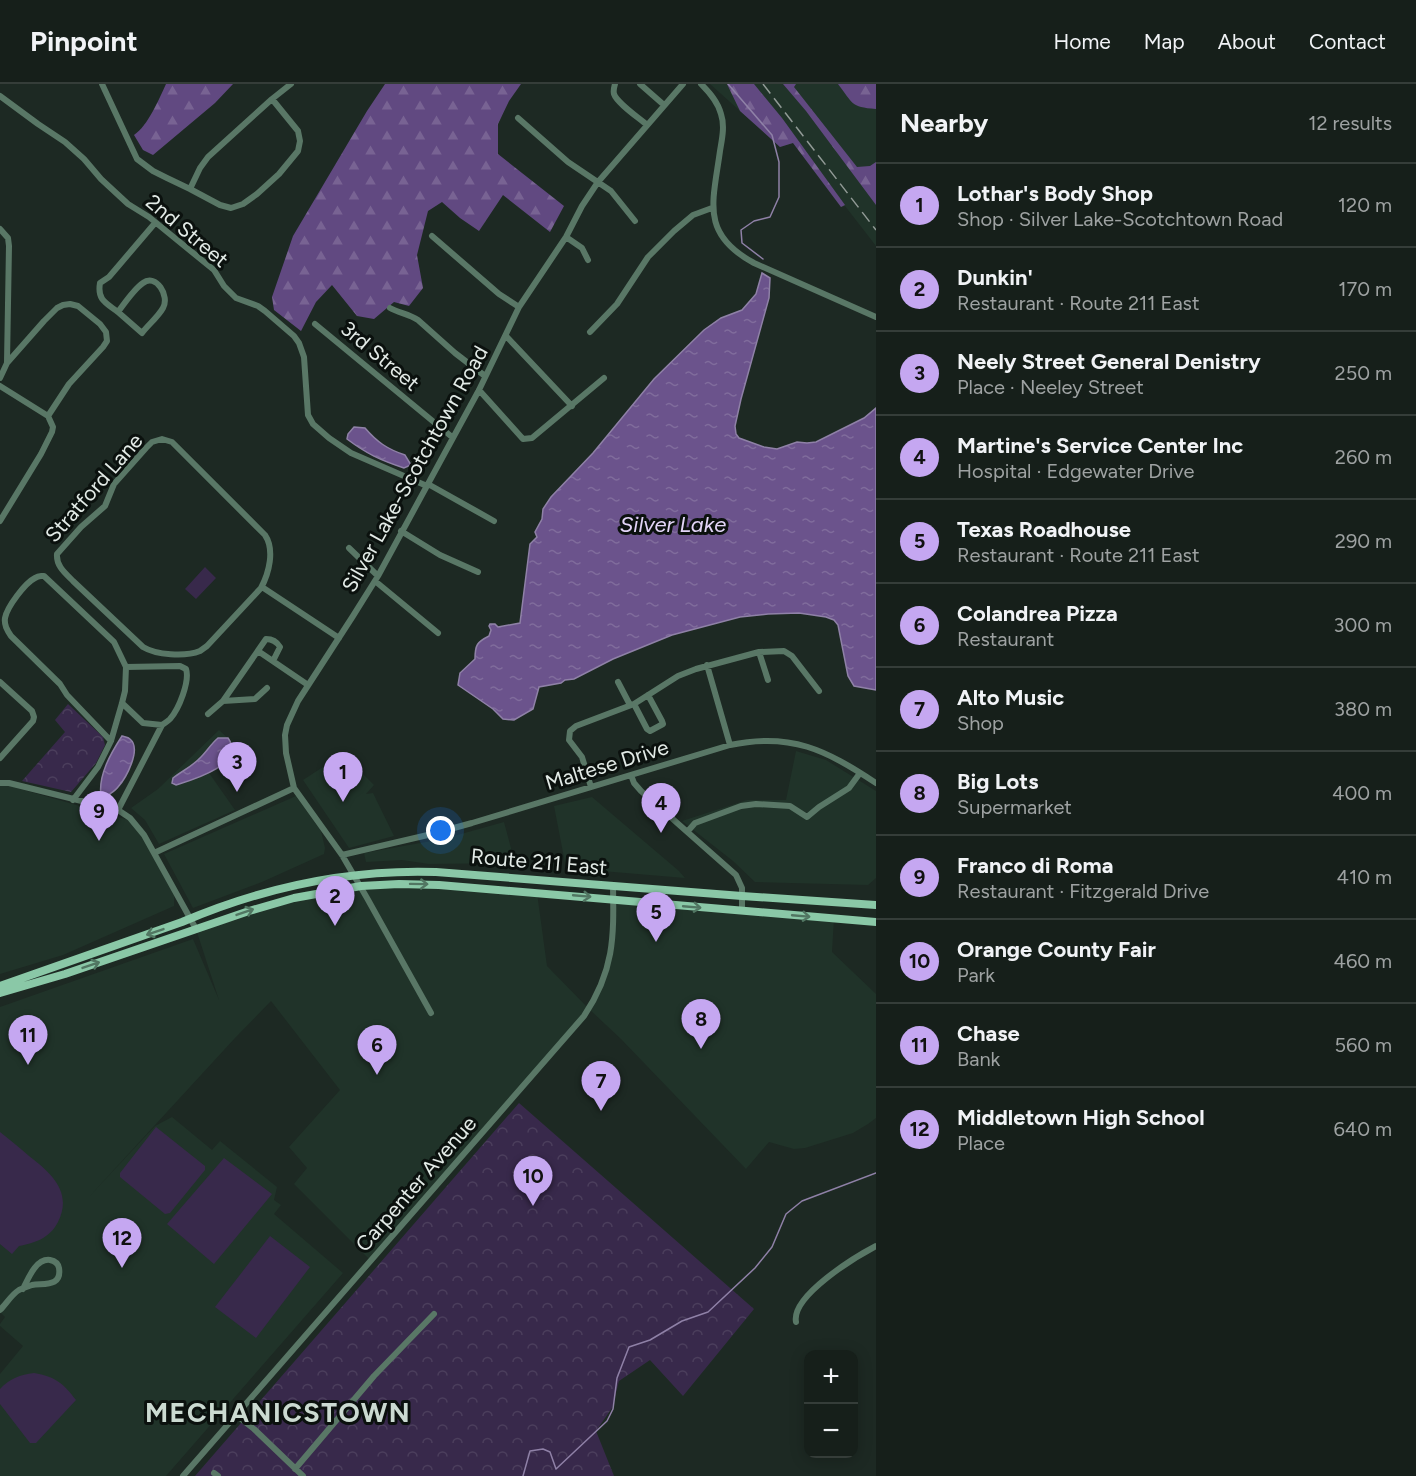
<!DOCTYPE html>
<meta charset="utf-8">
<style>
body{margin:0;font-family:Figtree,sans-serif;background:#1f2723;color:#f1f3f6}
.controls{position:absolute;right:18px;bottom:18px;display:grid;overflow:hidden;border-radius:12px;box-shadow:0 3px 15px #0003}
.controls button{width:54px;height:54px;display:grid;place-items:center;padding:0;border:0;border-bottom:2px solid #353d39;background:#161f1a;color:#f1f3f6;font:30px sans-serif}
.you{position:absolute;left:441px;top:747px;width:21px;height:21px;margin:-15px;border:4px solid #fff;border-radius:50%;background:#1a73e8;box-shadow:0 0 0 9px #1a73e833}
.badge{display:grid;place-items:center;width:39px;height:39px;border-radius:50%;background:#c5a7f1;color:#111;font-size:20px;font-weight:700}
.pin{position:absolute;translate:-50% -50px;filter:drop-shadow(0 2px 3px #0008)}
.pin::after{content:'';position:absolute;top:32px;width:21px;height:18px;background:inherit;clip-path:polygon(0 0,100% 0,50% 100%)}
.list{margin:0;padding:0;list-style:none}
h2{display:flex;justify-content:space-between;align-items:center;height:78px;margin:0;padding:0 24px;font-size:26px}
h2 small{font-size:20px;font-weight:400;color:#9ea2a2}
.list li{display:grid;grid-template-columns:39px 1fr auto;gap:18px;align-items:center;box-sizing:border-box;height:84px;padding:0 24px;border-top:2px solid #353d39}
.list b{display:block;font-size:22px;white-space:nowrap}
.list p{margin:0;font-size:20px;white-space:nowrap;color:#9ea2a2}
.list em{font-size:20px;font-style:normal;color:#9ea2a2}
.map{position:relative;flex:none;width:876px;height:1392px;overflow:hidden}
header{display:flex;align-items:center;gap:36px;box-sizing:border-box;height:84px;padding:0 30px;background:#161f1a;border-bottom:2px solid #353d39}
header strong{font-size:28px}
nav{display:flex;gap:33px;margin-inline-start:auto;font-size:21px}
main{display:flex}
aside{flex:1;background:#161f1a}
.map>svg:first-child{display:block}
</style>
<header>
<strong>Pinpoint</strong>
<nav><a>Home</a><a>Map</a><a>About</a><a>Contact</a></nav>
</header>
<main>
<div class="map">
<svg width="876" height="1392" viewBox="0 0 876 1392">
<defs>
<pattern id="forest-firs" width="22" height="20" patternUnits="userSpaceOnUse" patternTransform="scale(1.5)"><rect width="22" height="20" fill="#614981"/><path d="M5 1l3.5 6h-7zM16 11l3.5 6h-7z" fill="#786393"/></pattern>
<pattern id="park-crowns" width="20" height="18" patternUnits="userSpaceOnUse" patternTransform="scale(1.5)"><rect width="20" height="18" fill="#38294b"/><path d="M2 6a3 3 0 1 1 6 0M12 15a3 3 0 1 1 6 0" fill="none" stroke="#4b3e5c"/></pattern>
<pattern id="water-ripples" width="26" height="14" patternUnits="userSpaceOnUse" patternTransform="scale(1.5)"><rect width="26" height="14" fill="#6b538c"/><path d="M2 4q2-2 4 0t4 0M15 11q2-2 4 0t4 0" fill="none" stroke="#806c9c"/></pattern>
</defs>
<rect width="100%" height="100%" fill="#1d2923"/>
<path fill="#203329" d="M710 0H876V162L845 122 841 123 793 59 780 63Z
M219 646 244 669 234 671 235 683 231 678 209 689 235 726 159 760 145 736 131 724 158 705Z
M796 667 826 676 876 707V794L868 801 755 798 733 777 682 737 747 716H786Z
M343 670 374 701 366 710 373 709 394 752 349 764 303 696Z
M0 701 10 702 132 737 146 757 174 811V822L63 871 0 890Z
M296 712 321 747 325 764 324 770 262 798 193 824 164 770Z
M592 713 679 787 685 794 566 784 554 722Z
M504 738 515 779 429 780 402 776 366 778 364 769 443 755Z
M361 802 477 804 537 809 547 882 589 925 606 891 613 816 834 834 832 868 876 910V1034L868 1040 853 1049 805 1064 794 1065 769 1058 746 1085 621 955 589 925 371 1177 294 1100 307 1084 289 1063 340 1006 271 917 235 954 87 1115 155 1042 172 1033 212 1066 220 1057 277 1103 274 1116 281 1121 274 1130 343 1189 166 1392H0V1290L23 1262 0 1242V1240L5 1233 0 1228V923L193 855 219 916 196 845 294 814Z"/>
<path fill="url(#forest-firs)" d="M166 0H233L215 19 153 71 143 66 134 51C148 42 159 15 166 0Z
M385 0H521L509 17 498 40V70L564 122 550 148 503 111 479 147 460 134 442 118 428 127 417 171 423 204 409 222 394 218 374 235 357 232 332 201 316 218 301 247 274 226 272 213 293 152 367 27Z
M727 0H754L782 34 845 121 841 123 793 59 780 63 740 27Z
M783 0H796L794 3 857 83 870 82 876 78V121L806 27Z
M838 0H876V25C850 23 853 19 838 0Z"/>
<path fill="url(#park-crowns)" d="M68 620 103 653 105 661 96 679 71 708 22 697 65 648 55 636Z
M519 1019 754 1225 683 1312 650 1276 619 1297 612 1324 596 1347 614 1392H195Z"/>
<path fill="#38294b" d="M205 483 216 494 196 515 185 505Z
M156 1043 205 1082V1086L170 1129 165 1130 120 1093V1089Z
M0 1048C10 1056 20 1064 29 1072 51 1089 73 1108 58 1138 50 1154 35 1159 19 1162L12 1170 0 1160Z
M224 1074 272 1110 214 1180 167 1140Z
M270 1152 310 1183 256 1254 215 1223Z
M34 1289C56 1293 63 1299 76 1316L36 1359H30L0 1320V1305C10 1294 20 1291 34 1289Z"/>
<path fill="url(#water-ripples)" stroke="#8f81a7" stroke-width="1.5" d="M762 189 770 194 769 214 741 315 735 342 736 350 739 354 764 363 777 365 797 358 807 359 816 358 864 334 876 324V606L854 602 848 592 838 541 834 536 826 533 799 529 768 530 740 533 672 551 613 575 574 595 565 596 561 599 539 603 533 625 514 636 503 635 493 625 458 601 460 589 475 575C475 561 477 558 489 552L491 546 489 542 490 540H495L498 543 520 539 530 460 537 453 535 448 542 435 543 425 551 413 593 369 654 295 704 246 721 234 742 226 756 210Z
M354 343 365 344C377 358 387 365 405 371L411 381 404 384C380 376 367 370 347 355L348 350Z
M122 652C125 653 128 653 130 655 142 665 126 694 118 703 115 707 111 709 107 712H101C98 691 111 669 122 652Z
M218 654H228C247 680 192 696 176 701L172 699 173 694C182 687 193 682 201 673 207 667 211 660 218 654Z"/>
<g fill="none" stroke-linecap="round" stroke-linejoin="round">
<path stroke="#8f81a7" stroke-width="1.5" d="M728 0 772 51 779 78V113L770 133 754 137 741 146 742 159 763 175
M523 1392 530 1367 543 1365 550 1368 556 1385 607 1337 613 1325 617 1294 629 1263 650 1256 682 1237 708 1228 755 1184 772 1163 786 1130 802 1117 876 1089"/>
<path stroke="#597766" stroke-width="6" d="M102 0 137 75 153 87 167 94 190 105 220 121 231 124 243 120 257 110 279 90 298 67 300 57 298 47 272 15
M615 0C614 4 613 6 614 10 617 19 639 34 647 41
M640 0 664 21
M701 0C710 9 718 18 721 30 725 42 722 55 720 67 713 118 700 150 754 179L876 233
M0 12 38 40 65 58 84 75 101 95 128 120 149 133 214 186 224 202 236 214 258 222 265 227 294 252 299 259 304 273 308 331 313 340 329 354 351 369 427 402
M518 34 568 78 611 107 635 137
M190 105 200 84 208 73 272 15 291 0
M0 145 8 154 9 162 7 278
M432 152 499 210 519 223
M566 153 582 164 588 176
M390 224C399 229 409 230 418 236L455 269 485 292
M118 228 142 249C148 241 158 233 163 224 170 212 156 189 143 199 134 205 124 220 118 228 106 219 97 216 100 199L109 193 155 139
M315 240 452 353
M590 248 617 220 648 173 674 147 693 131 712 124
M506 252 572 322
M0 294 7 279 44 237 57 224 63 221 70 220 78 222 100 240 106 248 107 257 103 263 69 300 48 332
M0 302 48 332
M479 306 523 355 532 354 604 294
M162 355 172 358 265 451C275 466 269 489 261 504L207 562C207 562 200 567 200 567 185 573 156 571 143 563L73 497C65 489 56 482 57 470L81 443 105 422 114 400 146 364 152 358Z
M428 400 494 437
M0 437 41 370 52 348 53 343 48 332
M401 447 440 471 478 488
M349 464 378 492
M375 497 438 549
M262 503 339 554
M258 567 308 601
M759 568 768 596
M707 581 730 661
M0 598 32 627 34 633 33 637 0 674
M618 598 630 621
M223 617 266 555C272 555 277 558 280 563L273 577
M122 619 143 639 162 641C165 639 168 637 170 635 179 625 190 597 186 585L180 582 126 583
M634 620 647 645 650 647 663 640 662 637 648 611
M208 630 223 617 255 615 267 604
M631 691 634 699 641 707 736 791 742 804V827
M0 699H9L118 726 130 734 144 751 196 845
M591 703 582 673 569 656 570 647 576 642 634 620 678 592 696 585 759 568 784 567 792 572 819 607
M73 716 98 683 111 657 122 619 125 607 126 583 114 558 44 492C40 492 39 491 35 494 25 499 7 523 5 534 4 541 7 546 11 552L60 600 67 611 111 657
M118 726 162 641
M688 747 695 739 741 722 756 720 790 722 807 733 819 723 849 704 860 689
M154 769 294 704
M342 771 432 750 472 739 730 661C791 648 826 666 876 699
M431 929 367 814 342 771 294 704 286 669 285 651 287 641 298 617 353 532 378 492 479 306 519 223 566 153 582 122 598 98 683 0
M0 1226C6 1220 12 1210 19 1206 23 1204 29 1202 32 1201 44 1199 62 1203 59 1184 58 1179 55 1177 50 1176 36 1174 28 1195 23 1205
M796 1238C791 1212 855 1173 876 1162
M236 1331 254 1345 303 1392
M295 1385 374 1292 434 1230
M214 1389 218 1392
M183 1392 584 932C614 887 614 854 613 802"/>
<path stroke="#8ac8a7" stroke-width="8" d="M0 902 182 838C264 803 346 785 436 788L742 812 876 821
M0 909 65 890 249 827 294 814 361 802 399 800 439 801 876 838"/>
<path stroke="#919a96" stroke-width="1.5" stroke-dasharray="12 6" stroke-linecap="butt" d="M763 0 876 146"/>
</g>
<defs><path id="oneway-shaft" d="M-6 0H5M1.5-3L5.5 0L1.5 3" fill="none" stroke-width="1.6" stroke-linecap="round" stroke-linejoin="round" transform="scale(1.5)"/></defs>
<g stroke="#517662">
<use href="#oneway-shaft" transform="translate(419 800) rotate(1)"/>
<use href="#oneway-shaft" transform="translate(582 812) rotate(5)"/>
<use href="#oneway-shaft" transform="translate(692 823) rotate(5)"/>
<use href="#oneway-shaft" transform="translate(245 828) rotate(-19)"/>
<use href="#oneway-shaft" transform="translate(801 832) rotate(5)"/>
<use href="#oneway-shaft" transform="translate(155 848) rotate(161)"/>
<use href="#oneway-shaft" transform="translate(91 881) rotate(-19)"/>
</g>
<g text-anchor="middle" stroke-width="6" stroke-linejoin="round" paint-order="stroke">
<g font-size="21" fill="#e3ebe7" stroke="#0b110e">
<text transform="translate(187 147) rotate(40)" y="7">2nd Street</text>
<text transform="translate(380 272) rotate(40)" y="7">3rd Street</text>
<text transform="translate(415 385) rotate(-61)" y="7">Silver Lake-Scotchtown Road</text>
<text transform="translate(94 404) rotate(-49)" y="7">Stratford Lane</text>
<text transform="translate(607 681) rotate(-17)" y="7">Maltese Drive</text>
<text transform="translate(539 778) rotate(5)" y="7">Route 211 East</text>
<text transform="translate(416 1100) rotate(-49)" y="7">Carpenter Avenue</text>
</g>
<g font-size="22" font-style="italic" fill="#e3d5f8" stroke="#0b110e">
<text x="673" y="448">Silver Lake</text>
</g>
<g font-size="27" font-weight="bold" letter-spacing="1.5" fill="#cbdad1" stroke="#0b110e">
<text x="278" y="1338">MECHANICSTOWN</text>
</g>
</g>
</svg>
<div class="controls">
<button>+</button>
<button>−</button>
</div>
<div class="you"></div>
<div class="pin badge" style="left:343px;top:718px">1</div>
<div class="pin badge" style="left:335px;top:842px">2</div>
<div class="pin badge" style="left:237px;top:708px">3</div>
<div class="pin badge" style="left:661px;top:749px">4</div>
<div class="pin badge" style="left:656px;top:858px">5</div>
<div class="pin badge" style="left:377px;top:991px">6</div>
<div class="pin badge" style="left:601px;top:1027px">7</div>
<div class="pin badge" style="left:701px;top:965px">8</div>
<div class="pin badge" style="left:99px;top:757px">9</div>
<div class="pin badge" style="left:533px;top:1122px">10</div>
<div class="pin badge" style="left:28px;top:981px">11</div>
<div class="pin badge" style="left:122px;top:1184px">12</div>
</div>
<aside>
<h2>Nearby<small>12 results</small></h2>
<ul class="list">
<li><span class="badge">1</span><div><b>Lothar's Body Shop</b><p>Shop · Silver Lake-Scotchtown Road</p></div><em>120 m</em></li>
<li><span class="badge">2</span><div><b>Dunkin'</b><p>Restaurant · Route 211 East</p></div><em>170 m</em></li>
<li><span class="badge">3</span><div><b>Neely Street General Denistry</b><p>Place · Neeley Street</p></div><em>250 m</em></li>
<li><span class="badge">4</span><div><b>Martine's Service Center Inc</b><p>Hospital · Edgewater Drive</p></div><em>260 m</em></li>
<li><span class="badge">5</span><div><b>Texas Roadhouse</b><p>Restaurant · Route 211 East</p></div><em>290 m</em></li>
<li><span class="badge">6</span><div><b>Colandrea Pizza</b><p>Restaurant</p></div><em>300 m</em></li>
<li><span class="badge">7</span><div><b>Alto Music</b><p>Shop</p></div><em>380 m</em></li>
<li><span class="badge">8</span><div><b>Big Lots</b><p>Supermarket</p></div><em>400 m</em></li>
<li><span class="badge">9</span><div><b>Franco di Roma</b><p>Restaurant · Fitzgerald Drive</p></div><em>410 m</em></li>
<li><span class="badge">10</span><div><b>Orange County Fair</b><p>Park</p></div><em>460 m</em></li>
<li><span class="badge">11</span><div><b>Chase</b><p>Bank</p></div><em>560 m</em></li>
<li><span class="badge">12</span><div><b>Middletown High School</b><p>Place</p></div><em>640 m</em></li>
</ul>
</aside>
</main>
